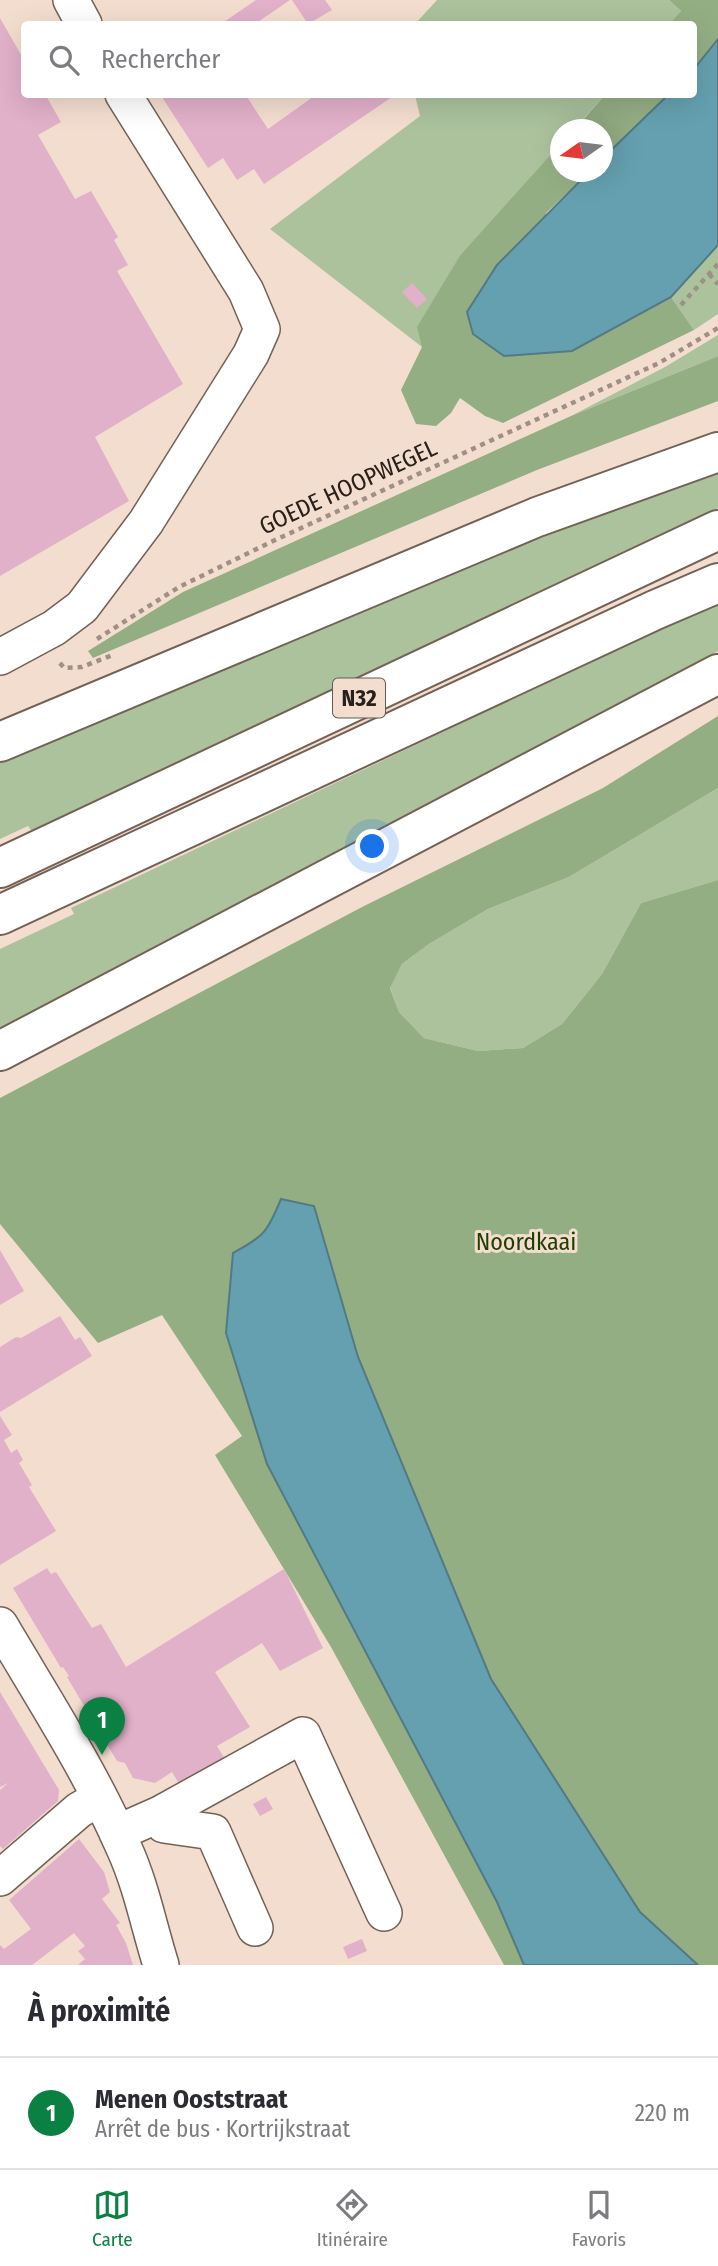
<!DOCTYPE html>
<html lang="fr">
<meta charset="utf-8">
<style>
body{margin:0;font-family:"Fira Sans Condensed",sans-serif;background:#f7f7f7;color:#2b2b33}
.compass{position:absolute;left:550px;top:119px;width:63px;height:63px;border-radius:50%;background:#fff;box-shadow:0 7px 28px #0002;rotate:256deg}
.you{position:absolute;left:373px;top:847px;width:24px;height:24px;margin:-18px;border:5px solid #fff;border-radius:50%;background:#1a73e8;box-shadow:0 0 0 10px #1a73e833}
.badge{display:grid;place-items:center;width:46px;height:46px;border-radius:50%;background:#0b8043;color:#fff;font-size:23px;font-weight:700}
.pin{position:absolute;translate:-50% -58px;filter:drop-shadow(0 2px 4px #0008)}
.pin::after{content:'';position:absolute;top:37px;width:24px;height:21px;background:inherit;clip-path:polygon(0 0,100% 0,50% 100%)}
.list{margin:0;padding:0;list-style:none}
h2{display:flex;justify-content:space-between;align-items:center;height:91px;margin:0;padding:0 28px;font-size:30px}
h2 small{font-size:23px;font-weight:400;color:#7c7c81}
.list li{display:grid;grid-template-columns:46px 1fr auto;gap:21px;align-items:center;box-sizing:border-box;height:112px;padding:0 28px;border-top:2px solid #e1e1e2}
.list b{display:block;font-size:26px;white-space:nowrap}
.list p{margin:0;font-size:23px;white-space:nowrap;color:#7c7c81}
.list em{font-size:23px;font-style:normal;color:#7c7c81}
.icon{flex:none;width:38px;height:38px;fill:none;stroke:currentColor;stroke-width:2;stroke-linecap:round;stroke-linejoin:round}
.map{position:relative;flex:none;width:718px;height:1965px;overflow:hidden}
.search{position:absolute;background:#fff;box-shadow:0 7px 28px #0002;left:21px;right:21px;top:21px;height:77px;display:flex;align-items:center;gap:18px;box-sizing:border-box;padding:0 24px;border-radius:7px;color:#7c7c81;font-size:26px}
.sheet{height:203px;background:#fff}
nav{display:flex;justify-content:space-around;align-items:center;box-sizing:border-box;height:98px;border-top:2px solid #e1e1e2;background:#fff;font-size:19px;color:#7c7c81}
nav a{display:grid;justify-items:center;gap:4px}
nav .on{color:#0b8043}
.map>svg:first-child{display:block}
</style>
<div class="map">
<svg width="718" height="1965" viewBox="0 0 718 1965">
<rect width="100%" height="100%" fill="#f3ddcf"/>
<path fill="#abc29d" d="M437 0H669L681 11 669 24H415Z
M415 95H605L574 129 560 130V144L461 254 422 347 270 229 420 116Z
M718 245V314L694 330 671 297Z
M718 335V356L571 416 665 367Z
M718 472V508L32 832 28 826 0 839V763L363 607 584 518Z
M718 602V651L697 664 0 1028V949L74 914 71 908Z
M718 788V880L641 903 602 974 562 1024 523 1048 478 1051 424 1038 399 1012 390 987 402 964 429 944 488 909 569 877Z"/>
<path fill="#94ae84" d="M669 0H718V39L694 69V24H669L681 11Z
M605 95H668L603 158 602 130H574Z
M560 144V172H589L546 213 572 351 671 297 694 330 503 423 485 416 460 398 451 413 436 426 416 424 401 390 422 347 417 327 461 254Z
M718 356V401L537 470 93 658 88 651 183 592 571 416Z
M718 716V788L569 877 488 909 429 944 402 964 390 988 399 1012 424 1038 478 1051 523 1048 562 1024 602 974 641 903 718 880V1965H698L640 1912 491 1679 358 1357 314 1206 281 1200C267 1233 264 1236 233 1253L268 1464 497 1902 524 1965H504L331 1647 215 1455 242 1436 162 1315 98 1343 0 1224V1098L364 906 603 788Z"/>
<path fill="#65a0b0" stroke="#537a83" stroke-width="2" d="M718 39V245L671 297 572 351 504 356 473 334 467 312 497 265 589 172H602L603 158 668 95 694 94V69Z
M281 1199 314 1206 358 1357 491 1679 640 1912 698 1965H524L497 1902 267 1464 226 1333 233 1253C264 1236 267 1233 281 1199Z"/>
<path fill="#e1b0c9" d="M256 0H290L255 24H221Z
M292 0H325L332 10 308 24Z
M0 18 24 60V94H45L61 122 38 135 75 199 91 191 118 237 114 240 128 265 117 271 183 384 95 437 129 501 0 576Z
M160 94H245L268 129 317 94H390L392 97 264 184 254 169 237 180 223 158 208 168Z
M412 283 427 299 417 308 402 292Z
M0 1250 24 1291 0 1305Z
M60 1316 75 1340 80 1337 92 1356 0 1412V1347L16 1337 21 1338Z
M0 1416 12 1435 4 1440 11 1453 17 1449 23 1460 19 1463 32 1485 29 1487 56 1531 0 1565Z
M47 1568 51 1574 56 1572 92 1628 101 1624 126 1667 284 1569 323 1648 280 1671 262 1643 215 1672 250 1727 217 1746 229 1766 184 1792 172 1772 155 1783 133 1778 125 1763 117 1761 77 1694 67 1677 69 1676 63 1667 61 1668 13 1588Z
M0 1692 59 1790 58 1801 3 1849 0 1846V1790L8 1783 0 1787Z
M266 1797 273 1809 260 1816 253 1804Z
M79 1839 104 1872 110 1892 102 1899 120 1923 116 1925 126 1943 133 1965H78L85 1959 78 1951 85 1946 74 1933 32 1965H0V1945L4 1949 31 1929 9 1900Z
M362 1939 367 1951 348 1959 343 1947Z"/>
<g fill="none" stroke-linecap="round" stroke-linejoin="round">
<g stroke="#746155" stroke-width="38">
<path id="minor" d="M71 0 84 24
M0 657 54 628 82 607 146 522 251 354 262 329 246 291 123 94
M0 1625C43 1698 90 1770 124 1848 141 1885 149 1927 161 1965
M160 1814 164 1825 213 1832 255 1928
M117 1833 160 1814 303 1735 384 1913
M0 1878 79 1810 100 1798"/>
</g>
<g stroke="#746155" stroke-width="42">
<path id="highway" d="M0 742 537 517 718 452
M0 868 718 530
M0 915 655 610 718 583
M0 1051 718 674"/>
</g>
<path stroke="#9f8f84" stroke-width="4.5" stroke-dasharray="5 5" stroke-linecap="butt" d="M709 274 718 284
M681 305 718 264
M97 639 179 587 273 541 659 363 718 328
M60 663 64 668 82 667 115 654"/>
<use href="#minor" stroke="#fff" stroke-width="35"/>
<use href="#highway" stroke="#fff" stroke-width="38"/>
</g>
<g text-anchor="middle" stroke-width="6" stroke-linejoin="round" paint-order="stroke">
<rect fill="#f3ddcf" stroke="#655951" stroke-width="2" x="333" y="678.5" width="52" height="39" rx="5"/>
<g font-size="23" font-weight="bold" fill="#28201b">
<text x="359" y="706">N32</text>
</g>
<g font-size="24" fill="#28201b" stroke="#f3ddcf">
<text transform="translate(348 487) rotate(-25)" y="8">GOEDE HOOPWEGEL</text>
</g>
<g font-size="24" fill="#1f3f00" stroke="#f3ddcf">
<text x="526" y="1250">Noordkaai</text>
</g>
</g>
</svg>
<svg class="compass" viewBox="-18 -18 36 36"><path d="M0-13l5 13h-10z" fill="#e53935"/><path d="M0 13l5-13h-10z" fill="#7c7c81"/></svg>
<div class="you"></div>
<div class="pin badge" style="left:102px;top:1755px">1</div>
<div class="search"><svg class="icon" aria-label="search" viewBox="0 0 24 24"><circle cx="10" cy="10" r="6"/><path d="M15 15l6 6"/></svg>Rechercher</div>
</div>
<section class="sheet">
<h2>À proximité<small></small></h2>
<ul class="list">
<li><span class="badge">1</span><div><b>Menen Ooststraat</b><p>Arrêt de bus · Kortrijkstraat</p></div><em>220 m</em></li>
</ul>
</section>
<nav>
<a class="on"><svg class="icon" aria-label="map" viewBox="0 0 24 24"><path d="M3 6l6-2 6 2 6-2v14l-6 2-6-2-6 2zM9 4v14M15 6v14"/></svg>Carte</a>
<a><svg class="icon" aria-label="directions" viewBox="0 0 24 24"><path d="M12 3l9 9-9 9-9-9zM9 14v-3h6M13 9l2 2-2 2"/></svg>Itinéraire</a>
<a><svg class="icon" aria-label="saved" viewBox="0 0 24 24"><path d="M7 4h10v16l-5-4-5 4z"/></svg>Favoris</a>
</nav>
